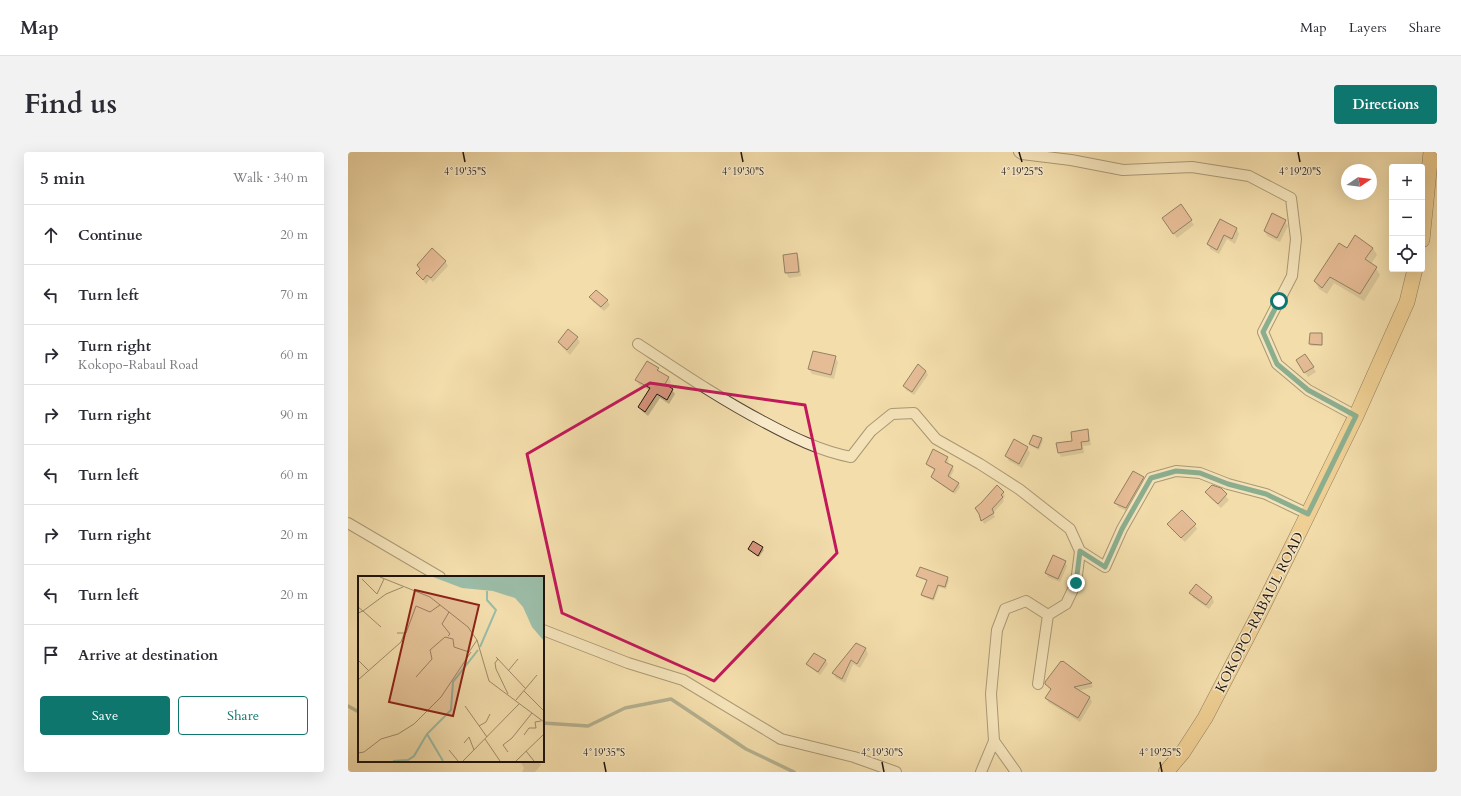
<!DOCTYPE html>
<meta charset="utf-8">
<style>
body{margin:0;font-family:Cardo,serif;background:#f2f2f3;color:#2b2b33}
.controls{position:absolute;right:12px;top:12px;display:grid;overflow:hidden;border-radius:4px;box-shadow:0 4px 16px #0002}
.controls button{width:36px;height:36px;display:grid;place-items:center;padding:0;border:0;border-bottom:1px solid #e1e1e2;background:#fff;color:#2b2b33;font:20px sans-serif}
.compass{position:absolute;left:993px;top:12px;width:36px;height:36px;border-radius:50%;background:#fff;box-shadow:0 4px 16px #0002;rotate:77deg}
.stop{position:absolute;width:12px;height:12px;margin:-9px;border:3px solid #0f766e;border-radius:50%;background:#fff}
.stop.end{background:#0f766e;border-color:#fff;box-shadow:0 1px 4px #0008}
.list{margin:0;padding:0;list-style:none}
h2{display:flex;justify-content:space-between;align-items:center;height:52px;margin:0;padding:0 16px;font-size:17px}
h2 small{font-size:13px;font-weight:400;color:#7c7c81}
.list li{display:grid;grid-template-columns:26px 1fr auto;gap:12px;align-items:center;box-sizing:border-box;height:60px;padding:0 16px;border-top:1px solid #e1e1e2}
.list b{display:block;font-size:15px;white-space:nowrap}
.list p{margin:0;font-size:13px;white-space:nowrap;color:#7c7c81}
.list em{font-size:13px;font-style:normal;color:#7c7c81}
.actions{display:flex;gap:8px;padding:12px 16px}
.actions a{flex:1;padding:9px 0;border:1px solid #0f766e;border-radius:4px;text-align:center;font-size:14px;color:#0f766e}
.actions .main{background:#0f766e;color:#fff}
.icon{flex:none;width:22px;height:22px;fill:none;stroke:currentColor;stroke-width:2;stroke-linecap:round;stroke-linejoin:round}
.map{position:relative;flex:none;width:1089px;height:620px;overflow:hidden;border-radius:4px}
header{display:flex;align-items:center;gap:24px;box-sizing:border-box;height:56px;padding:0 20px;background:#fff;border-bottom:1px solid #e1e1e2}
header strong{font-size:19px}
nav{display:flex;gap:22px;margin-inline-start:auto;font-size:14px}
.intro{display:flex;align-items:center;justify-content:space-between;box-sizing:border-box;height:96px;padding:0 24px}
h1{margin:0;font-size:28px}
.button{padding:10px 18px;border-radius:4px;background:#0f766e;color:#fff;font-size:14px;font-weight:700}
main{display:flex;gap:24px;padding:0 24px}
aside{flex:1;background:#fff;border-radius:4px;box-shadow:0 4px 16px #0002}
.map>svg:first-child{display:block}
</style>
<header>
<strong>Map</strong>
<nav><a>Map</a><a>Layers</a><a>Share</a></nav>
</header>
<div class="intro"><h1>Find us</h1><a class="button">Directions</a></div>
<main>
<aside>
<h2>5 min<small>Walk · 340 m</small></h2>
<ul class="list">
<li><svg class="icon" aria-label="ahead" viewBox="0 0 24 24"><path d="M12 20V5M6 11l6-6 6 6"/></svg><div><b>Continue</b></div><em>20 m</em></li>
<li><svg class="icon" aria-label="left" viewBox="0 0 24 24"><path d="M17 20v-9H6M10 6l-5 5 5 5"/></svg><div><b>Turn left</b></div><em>70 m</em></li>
<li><svg class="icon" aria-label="right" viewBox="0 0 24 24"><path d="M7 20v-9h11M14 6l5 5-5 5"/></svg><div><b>Turn right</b><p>Kokopo-Rabaul Road</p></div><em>60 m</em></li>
<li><svg class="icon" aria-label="right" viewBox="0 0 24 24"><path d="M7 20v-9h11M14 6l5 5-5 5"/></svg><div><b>Turn right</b></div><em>90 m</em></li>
<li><svg class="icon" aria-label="left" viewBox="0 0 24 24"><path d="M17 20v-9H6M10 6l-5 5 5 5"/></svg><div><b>Turn left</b></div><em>60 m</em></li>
<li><svg class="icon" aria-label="right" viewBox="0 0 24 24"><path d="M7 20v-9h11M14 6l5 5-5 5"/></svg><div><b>Turn right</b></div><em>20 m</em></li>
<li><svg class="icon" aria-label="left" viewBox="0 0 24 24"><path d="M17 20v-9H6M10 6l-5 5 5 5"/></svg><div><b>Turn left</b></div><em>20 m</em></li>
<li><svg class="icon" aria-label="arrive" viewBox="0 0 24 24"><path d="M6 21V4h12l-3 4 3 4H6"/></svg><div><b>Arrive at destination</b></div></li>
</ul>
<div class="actions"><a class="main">Save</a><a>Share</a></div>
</aside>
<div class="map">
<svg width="1089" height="620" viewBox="0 0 1089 620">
<rect width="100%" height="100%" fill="#f3ddac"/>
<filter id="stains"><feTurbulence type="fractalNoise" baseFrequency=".005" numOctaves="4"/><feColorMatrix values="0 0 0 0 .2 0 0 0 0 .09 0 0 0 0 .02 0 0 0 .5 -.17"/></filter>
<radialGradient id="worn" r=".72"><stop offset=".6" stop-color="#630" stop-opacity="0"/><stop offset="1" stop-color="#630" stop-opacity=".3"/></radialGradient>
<path fill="#0003" d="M833 54 846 73 829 86 818 71Z
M872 68 889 77 891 82 887 92 879 87 871 102 862 97 860 92Z
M937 69 940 74 932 90 919 84 917 79Z
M1025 96 1029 103 1023 112 1028 116 1032 123 1016 149 986 131 979 142 971 137 967 129 999 97Z
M449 102 451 107 453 124 441 126 438 121 436 104Z
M97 109 100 114 85 130 82 127 78 132 69 121Z
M243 145 259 148 262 153 256 159 245 150Z
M220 178 229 186 232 190 222 203 214 195 211 190Z
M973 182 975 184 974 194H963L962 192Z
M487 205 490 210 486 227 464 222 461 217Z
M952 213 965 215 968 220 960 225Z
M310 216 312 221 320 225 323 230 320 235 324 238 327 242 321 252 312 246 300 264 294 259 291 255 302 238 291 233 288 228Z
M578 219 580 223 566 243 558 238 556 234Z
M739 278 741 282 743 293 735 294 736 301 713 305 711 301Z
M686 284 694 287 695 289 691 298 683 294 682 292Z
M679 296 682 301 674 316 661 309 658 304Z
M599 306 601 309 599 312 604 315 606 318 602 326 610 331 612 335 607 342 586 328 584 325 588 319 581 315 579 312Z
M795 326 797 330 780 360 770 355 768 351Z
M872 337 881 348 873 356 861 345 859 340Z
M655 340 657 344 655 347 656 349 645 361 647 365 636 372 632 363Z
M821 373H847L849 377 837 390 823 377Z
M406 390 416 398 411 405 401 398Z
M717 410 719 414 712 430 700 425 698 421Z
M570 424 600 426 601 428 598 437 591 435 586 449 575 445 574 443 580 429 571 426Z
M843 441 864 445 866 450 861 457 845 446Z
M508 492 518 497 520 502 512 516 505 512 497 531 488 526 485 521Z
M478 509 480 512 472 523 462 515 459 512Z
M716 510 743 532 745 535 730 539 742 546 744 550 732 570 700 550 698 546 703 538 698 532Z
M175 609H190L193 613 187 620H174L176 616 173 611Z"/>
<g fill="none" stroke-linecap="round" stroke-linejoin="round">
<path stroke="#697969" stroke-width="3.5" d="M0 554 11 560
M195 571 240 574 277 556 323 547 398 597 446 620"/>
</g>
<path fill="#d7957d" stroke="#1e140c" d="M833 52 844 68 825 82 814 66Z
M924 61 938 68 929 86 916 79Z
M872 67 889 76 884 87 876 83 869 98 859 92Z
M1007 83 1025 96 1017 107 1029 115 1012 142 982 125 974 136 966 129 991 91 999 96Z
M84 96 98 109 83 126 79 123 75 128 68 121 72 117 69 113Z
M449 101 451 120 437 121 435 103Z
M248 138 260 148 253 155 241 145Z
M220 177 230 185 219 198 210 190Z
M962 181H974V193L961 192Z
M465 199 488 204 483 223 460 217Z
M957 202 966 215 956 221 948 208Z
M299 209 311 216 309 218 321 225 317 232 325 237 319 248 309 242 297 260 290 255 302 236 287 228Z
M570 212 578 219 564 240 555 234Z
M740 277 741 289 733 290 734 297 710 301 708 291 724 289 723 280Z
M685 283 694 286 690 296 681 292Z
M666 287 680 295 671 312 657 304Z
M585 297 600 305 597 310 605 314 600 324 611 331 605 340 583 325 587 317 578 312Z
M785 319 796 325 778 356 766 351Z
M649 333 656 340 653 343 655 345 644 357 646 361 633 369 631 362 627 356 633 351Z
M864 333 873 336 879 342 870 352 857 340Z
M834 358 848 372 833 386 819 372Z
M405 389 415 395 410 404 400 397Z
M705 403 718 409 710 427 697 421Z
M572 415 600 425 597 435 590 433 585 447 573 443 579 428 568 424Z
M848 432 864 445 858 453 841 441Z
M508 491 518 496 509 512 503 508 494 527 484 521Z
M466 501 478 508 470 520 458 512Z
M713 509 714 510 715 509 744 531 726 535 742 545 730 566 697 546 703 537 697 532V530Z"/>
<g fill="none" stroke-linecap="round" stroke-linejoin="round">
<g stroke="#534634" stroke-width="12">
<path id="street" d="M671 0 674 2 723 8 775 18 844 15 901 24 943 46 948 87 944 124 915 180 929 212 960 238 1008 264
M290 192C331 219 372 247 416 270 444 285 472 299 503 305L523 279 544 262 566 261 588 287 632 312 671 337 722 377 732 399 728 431 718 452 700 463 678 449 657 457 649 478 643 542 646 589 633 620
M0 371 92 425
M732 399 757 415 774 377 803 326 828 319 852 321 880 332 918 342 960 362
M195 478 280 511 335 528 433 587 506 605 548 620
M690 532 700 463
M646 589 668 620"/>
</g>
<g stroke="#1e140c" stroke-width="16">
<path id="primary" d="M1074 88 1083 0
M818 620 835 600 857 566 911 462 1008 264 1059 150 1067 117"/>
</g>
<use href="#street" stroke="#f7e9c9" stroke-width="10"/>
<use href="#primary" stroke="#eabe76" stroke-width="15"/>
</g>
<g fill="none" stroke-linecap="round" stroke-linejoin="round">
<path stroke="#0f766e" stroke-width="5" d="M728 431 732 399 757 415 774 377 803 326 828 319 852 321 880 332 918 342 960 362 1008 264 960 238 929 212 915 180 931 149"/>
</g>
<path d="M0 0H1089V620H0ZM302 231 457 253 489 401 366 529 214 461 179 302Z" fill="#f3ddac" fill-opacity=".55" fill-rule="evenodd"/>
<path fill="none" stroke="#c2185b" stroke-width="3" stroke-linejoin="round" d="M302 231 457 253 489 401 366 529 214 461 179 302Z"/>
<path fill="none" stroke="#1e140c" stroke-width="1.5" d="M115 0 117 10M393 0 395 10M671 0 674 10M950 0 952 10M256 610 258 620M534 610 536 620M812 610 814 620"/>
<g text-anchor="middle" stroke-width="3" stroke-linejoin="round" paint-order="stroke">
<g font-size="14" fill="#1e140c" stroke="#f7e9c9">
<text transform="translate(911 460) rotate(-63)" y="5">KOKOPO-RABAUL ROAD</text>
</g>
</g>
<g transform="translate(10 424)">
<rect width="186" height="186" fill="#f3ddac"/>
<path d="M75 1H186V65L174 51 165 31 157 22 135 15 104 12Z" fill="#9bbca7"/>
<path fill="none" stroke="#9bbca7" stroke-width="2" d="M122 71 138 34 129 24V15M69 158 85 185M35 185 50 184 56 180 69 158 93 134 95 106 120 74"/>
<path fill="none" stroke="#9e8d6c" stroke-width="1" d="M22 1 72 21 110 51 119 64 131 105 186 146M4 3 19 18 26 3M0 31 5 35 28 18 45 11M0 37 5 35 23 51M39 57H48L58 30 72 36 82 29M90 60 92 58 84 48 91 36M138 81 168 113M140 83 137 87 138 93 150 118M0 84 11 95M150 95 160 83M58 101 74 83 72 74 87 61 95 63 96 71 111 76 119 64M0 104 43 66 46 58M166 115 186 135M158 124 179 99M107 130 129 161M121 150 128 146 132 138M166 159 171 152H178L177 146 183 145M127 163 142 185M106 167 111 161 116 174M91 174 100 185M168 175 176 185M150 176 145 169 154 162 174 137M0 177 6 176 23 163 40 158 56 148 83 121 113 76M105 185 161 128M158 185 186 158"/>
<path fill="#8f2418" fill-opacity="0.15" stroke="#8f2418" stroke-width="2" d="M57 14 121 29 95 140 31 126Z"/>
<rect width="186" height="186" fill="none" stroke="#1e140c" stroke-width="2"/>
</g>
<g font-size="10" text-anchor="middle" fill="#1e140c" stroke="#f7e9c9" stroke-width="3" stroke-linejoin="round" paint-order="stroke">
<text x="952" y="23">4°19'20"S</text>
<text x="117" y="23">4°19'35"S</text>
<text x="395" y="23">4°19'30"S</text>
<text x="674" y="23">4°19'25"S</text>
<text x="256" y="604">4°19'35"S</text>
<text x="534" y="604">4°19'30"S</text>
<text x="812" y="604">4°19'25"S</text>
</g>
<rect width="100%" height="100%" filter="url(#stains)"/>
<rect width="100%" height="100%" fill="url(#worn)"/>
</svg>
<div class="controls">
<button>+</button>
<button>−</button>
<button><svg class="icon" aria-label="locate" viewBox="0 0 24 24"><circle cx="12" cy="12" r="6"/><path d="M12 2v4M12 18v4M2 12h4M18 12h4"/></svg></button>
</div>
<svg class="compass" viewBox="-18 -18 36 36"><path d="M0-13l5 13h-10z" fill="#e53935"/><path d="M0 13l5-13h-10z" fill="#7c7c81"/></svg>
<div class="stop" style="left:931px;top:149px"></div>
<div class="stop end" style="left:728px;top:431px"></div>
</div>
</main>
